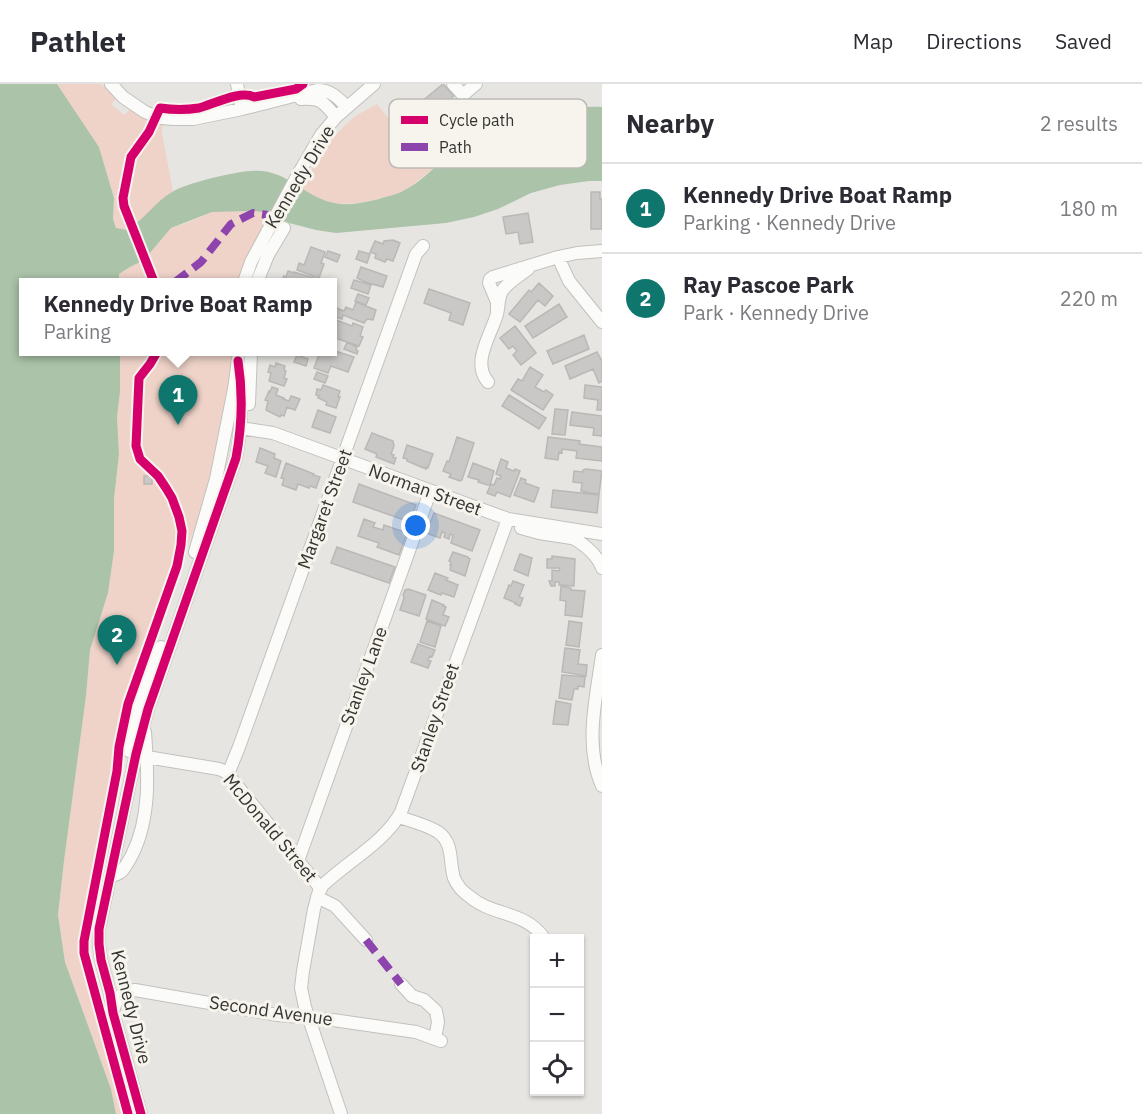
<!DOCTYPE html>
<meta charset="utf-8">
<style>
body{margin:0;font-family:"IBM Plex Sans",sans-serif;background:#f7f7f7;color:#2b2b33}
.controls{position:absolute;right:18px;bottom:18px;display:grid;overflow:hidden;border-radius:0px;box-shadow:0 2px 4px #0004}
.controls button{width:54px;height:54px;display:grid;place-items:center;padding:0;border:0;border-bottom:2px solid #e1e1e2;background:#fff;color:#2b2b33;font:30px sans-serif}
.you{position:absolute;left:416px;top:442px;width:21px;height:21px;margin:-15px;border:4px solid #fff;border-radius:50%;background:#1a73e8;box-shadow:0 0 0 9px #1a73e833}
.badge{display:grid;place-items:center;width:39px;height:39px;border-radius:50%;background:#0f766e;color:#fff;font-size:20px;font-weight:700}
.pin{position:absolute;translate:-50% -50px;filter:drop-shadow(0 2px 3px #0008)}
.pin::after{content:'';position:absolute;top:32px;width:21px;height:18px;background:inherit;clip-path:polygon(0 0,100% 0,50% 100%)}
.popup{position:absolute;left:19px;top:194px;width:318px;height:78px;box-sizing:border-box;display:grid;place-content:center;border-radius:0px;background:#fff;filter:drop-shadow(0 2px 4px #0005);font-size:20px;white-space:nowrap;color:#7c7c81}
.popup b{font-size:22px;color:#2b2b33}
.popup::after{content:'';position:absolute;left:50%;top:100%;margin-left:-12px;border:12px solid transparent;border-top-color:#fff}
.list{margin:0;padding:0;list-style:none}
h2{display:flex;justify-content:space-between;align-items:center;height:78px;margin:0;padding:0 24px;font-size:26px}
h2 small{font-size:20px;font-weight:400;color:#7c7c81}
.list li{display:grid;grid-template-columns:39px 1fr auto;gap:18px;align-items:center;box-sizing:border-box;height:90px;padding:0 24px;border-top:2px solid #e1e1e2}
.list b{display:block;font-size:22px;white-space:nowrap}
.list p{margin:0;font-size:20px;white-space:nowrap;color:#7c7c81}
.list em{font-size:20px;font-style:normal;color:#7c7c81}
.icon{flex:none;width:33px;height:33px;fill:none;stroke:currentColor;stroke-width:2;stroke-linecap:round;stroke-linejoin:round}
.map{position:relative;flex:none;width:602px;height:1030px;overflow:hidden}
header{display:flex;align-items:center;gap:36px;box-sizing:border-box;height:84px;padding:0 30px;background:#fff;border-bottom:2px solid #e1e1e2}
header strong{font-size:28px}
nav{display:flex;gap:33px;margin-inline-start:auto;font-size:21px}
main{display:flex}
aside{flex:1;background:#fff}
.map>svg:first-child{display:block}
</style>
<header>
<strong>Pathlet</strong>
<nav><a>Map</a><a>Directions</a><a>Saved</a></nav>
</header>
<main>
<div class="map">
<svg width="602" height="1030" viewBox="0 0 602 1030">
<rect width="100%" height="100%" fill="#e7e5e1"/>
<path fill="#efd3c9" d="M57 0H101L117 14 111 20 124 31 130 25 138 31 163 41 162 49 173 107C157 120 144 136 127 146L116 144 113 135 114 114 99 63Z
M377 20 409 59 435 37 458 65 406 106 394 111 360 119 336 120 317 114 301 104C314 79 331 53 352 35 359 29 369 25 377 20Z
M253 127 270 129 245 177 238 198H119V190L130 183 144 176 171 144 184 140 212 128Z
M120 268H233L231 307 214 387 197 441 192 450 153 565 139 595V605L135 620 130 629 87 843 89 871 119 969 135 1030H116L111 1005 65 878 58 831 64 777 86 612 90 566 108 509 114 467V415L119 370 117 333 120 308Z"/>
<path fill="#abc3a9" d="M0 0H57L99 63 114 114 113 135 116 144 127 146C145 135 155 118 172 108 187 99 233 88 251 87 260 86 269 87 278 91 297 99 313 115 334 119 353 123 375 116 393 111 414 105 431 86 448 72 489 42 551 21 602 23V97H589L560 101 531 109 498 125 474 133 446 139 336 149 316 146 289 139 270 129 253 127 212 128 171 144 144 176 130 183 119 190V198H24V268H120V308L117 333 119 370 114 415V467L108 509 90 566 86 612 64 777 58 831 65 878 111 1005 116 1030H0Z"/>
<path fill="#cac8c6" stroke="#bab8b6" stroke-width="1.5" d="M443 0 454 12 404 53 394 40Z
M591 108H600V115H602V145H591Z
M528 129 533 158 520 160 518 148 506 150 503 133Z
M393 156 400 159 393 177 387 175 385 178 375 174 376 170 370 168 375 157 383 160 384 157Z
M311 163 325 168 321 179 324 180 319 194 297 186 299 179 304 181Z
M328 167 340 171 337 178 325 173Z
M359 167 370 170 367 179 356 175Z
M361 183 387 192 383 203 368 199 357 194Z
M288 187 294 189V188L314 194 313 198H281L284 192 286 193Z
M354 196 371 201 368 210 351 204Z
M539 199 553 212 545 222 538 216 520 238 509 230 529 206 531 208Z
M429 205 470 219 463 241 449 236 451 229 424 219Z
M358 210 369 214 366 221 355 217Z
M356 218 376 226 373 236 367 235 364 239 343 231 342 235 332 232 334 223 344 227 346 223 353 226Z
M559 220 567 233 533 254 525 242Z
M336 236 352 242 353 239 363 243 360 252 363 253 359 262 332 253V244Z
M515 242 536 269 521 281 513 271 517 267 513 262 509 265 500 254Z
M584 251 589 265 553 280 547 267Z
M347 258 357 263 356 266 358 267 357 270 344 265Z
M332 266 354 273 348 288 331 282 328 289 314 284 320 268H332Z
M597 268 602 277V297L599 299 593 285 570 295 565 282Z
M297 271 308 275 306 282 294 278Z
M276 279 285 282 284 286 286 287 284 294 287 295 284 302 269 297 271 289 268 288 270 281 275 283Z
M530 283 543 291 535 303 544 308 546 306 553 311 543 326 511 306 518 295 522 297Z
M317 288 328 292 325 299 314 295Z
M323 301 340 307 338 313H340L336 324 326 321 327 318 318 314 319 312 316 311 317 305 321 306Z
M585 301 602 303V326H597L598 316 584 314Z
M272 303 278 305 276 311 284 314 283 315 289 317 291 312 300 315 295 326 287 323 284 332 281 331 280 333 266 326 268 317 265 316 269 307 270 308Z
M509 311 546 334 539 345 502 322Z
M555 325 568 326 565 351 552 350Z
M318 326 336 333 330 349 312 343Z
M572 328 602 332V352L593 351 594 344 570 341Z
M372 349 393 357 394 362 391 370 394 371 393 373 396 374 394 380 376 373 377 370 365 365Z
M457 353 474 359 462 396 460 397 449 393 451 390 443 387 447 377 449 378Z
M548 353 580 357 579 360 602 363V377L576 374 577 367 562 365V369L559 368 558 376 545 374Z
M407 361 433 370 428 384 426 383V385L407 377V375L403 374Z
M260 364 275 370 274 374 281 377 276 393 265 389 268 382 256 378Z
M501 375 508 378 506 384 514 387 515 385 520 387 510 413 497 408 495 412 487 409 491 400 494 401 497 394 500 395 501 392 496 390Z
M286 379 314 390 313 391 320 393 316 404 310 402 309 404 298 400 296 406 282 401 284 395 281 394Z
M473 379 494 387 490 401H488L478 398 479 396 468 393Z
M586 385 602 387 599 410 584 408V407H581L582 399 573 398 574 387 583 388V386Z
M144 392H152V400H144Z
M521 394 526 396 525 399 539 404 534 418 514 411Z
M359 400 416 421 410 438 353 418Z
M553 406 599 411 597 429 551 423Z
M434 429 480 446 472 467 451 459 453 451 450 450 449 455 444 453 445 449 442 448 440 454 426 449Z
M364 435 375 439 373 443 383 446 384 441 407 449 399 471 377 463 379 459 358 452Z
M337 463 395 483 389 499 331 479Z
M453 468 468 473V474L470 475 465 492 450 486 451 481H450L451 478 449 477Z
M520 470 532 474 528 492 514 486Z
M552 472 575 475 574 502 559 501V498H555V502H551L549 497H552V486L559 487 560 484H547V475H552Z
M435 489 448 494 446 496 458 501 454 513 442 509 441 511 428 506Z
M513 497 524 501 519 513 523 514 520 522 515 520 516 519 504 514 509 501 511 502Z
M561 502 571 504V506L585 507 582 533 565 531 566 517 560 516Z
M408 505 426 511 419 532 400 526 404 514 403 511 405 506Z
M432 516 444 521 443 522 446 523 443 531 449 533 445 542 426 535Z
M427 537 441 542 435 563 420 558Z
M569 537 582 539 579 563 566 561Z
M418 560 435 566 432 573 430 572 428 576 431 577 428 584 411 578Z
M565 564 580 566 578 580 587 581 586 592 562 588Z
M562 591 585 593 584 603 578 602V605H574L572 616 559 614Z
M556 617 571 620 568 641 553 640Z"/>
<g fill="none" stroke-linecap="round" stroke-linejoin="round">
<g stroke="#c2c1be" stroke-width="14">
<path id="minor" d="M111 0 123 13 145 28 161 34 173 35H193L242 25 317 6C331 6 338 14 347 23
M237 0 242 25
M453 0 463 11 476 0
M301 15C321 13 324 19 336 33
M558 173 569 197 602 238
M244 198 251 178 296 94 321 51 336 33 374 0
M257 198 268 171 284 144
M497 227V218L489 199 490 195 493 193 558 173 577 169 602 167
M488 298C471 279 491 251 497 230 499 223 498 214 502 207 508 198 519 192 528 185
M249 320 251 268
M240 344 273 349 508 435 602 450
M521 444 539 449 578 455
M573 454C585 461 597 470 602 484
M195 468 216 395 234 305 239 268
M602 571C596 615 584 661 602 702
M129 667 142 611 161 563
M147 673 219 685 226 688 321 805
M228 690 239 663 416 170 423 162
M399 733C411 737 427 741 438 748 454 759 449 778 454 794 457 801 463 808 469 812 493 833 524 826 544 854
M298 777 430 408
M110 793C114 791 119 790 122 787 126 782 129 776 132 771 151 733 148 689 145 648
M317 813 335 822 366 856
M401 900 412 912 424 916 436 927 438 938 435 955
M113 928C116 915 120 907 135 906L278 931 333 936 416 948 441 957
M141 1030 113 929 110 909 101 876 99 860V845L136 670 148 625 236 374C242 342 243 309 238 277
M341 1030 305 923 301 904 303 887 314 825 319 807 323 801C347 778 386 757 401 728L508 435"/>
</g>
<use href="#minor" stroke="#fbfbfa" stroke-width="12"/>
<path stroke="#8e44ad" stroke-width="8" stroke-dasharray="15 8" stroke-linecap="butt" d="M175 198 201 178 231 140 253 129 268 131
M366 856 401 900"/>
<g stroke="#f6f4ec" stroke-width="13">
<path id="cycleway" d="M154 198 124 122 123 114 131 73 149 48 160 24C173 26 186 26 199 24 214 20 240 6 254 13L296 5 303 0
M128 1030 84 869V857L117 687 119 663 128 620 177 482 181 461 182 447 179 433 172 414 166 404 158 392 140 375 136 362 139 294 150 280 157 268
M141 1030 113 929 110 909 101 876 99 860V845L136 670 148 625 236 374C242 342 243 309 238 277"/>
</g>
<use href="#cycleway" stroke="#d6006c" stroke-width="9"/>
</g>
<g text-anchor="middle" stroke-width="6" stroke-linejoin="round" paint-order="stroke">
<g font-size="18" fill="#343431" stroke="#f6f4ec">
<text transform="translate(300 93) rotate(-59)" y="6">Kennedy Drive</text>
<text transform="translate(425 406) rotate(20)" y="6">Norman Street</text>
<text transform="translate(325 425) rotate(-70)" y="6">Margaret Street</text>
<text transform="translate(364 592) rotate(-70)" y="6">Stanley Lane</text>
<text transform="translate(435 634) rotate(-71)" y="6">Stanley Street</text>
<text transform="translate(270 744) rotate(50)" y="6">McDonald Street</text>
<text transform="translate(131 923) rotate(76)" y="6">Kennedy Drive</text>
<text transform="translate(271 927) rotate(8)" y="6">Second Avenue</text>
</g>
</g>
<rect x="389" y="15" width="198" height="69" rx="9" fill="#f6f4ec" stroke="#bcbab4" stroke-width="1.5"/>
<rect x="401" y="32" width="27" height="8" fill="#d6006c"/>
<rect x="401" y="59" width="27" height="8" fill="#8e44ad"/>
<g font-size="16" fill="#343431">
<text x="439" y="42">Cycle path</text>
<text x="439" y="69">Path</text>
</g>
</svg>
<div class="controls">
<button>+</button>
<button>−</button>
<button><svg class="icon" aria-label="locate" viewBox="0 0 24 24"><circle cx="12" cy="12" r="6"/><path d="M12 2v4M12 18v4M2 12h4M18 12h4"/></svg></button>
</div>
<div class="you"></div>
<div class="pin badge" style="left:178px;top:341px">1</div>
<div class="popup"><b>Kennedy Drive Boat Ramp</b>Parking</div>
<div class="pin badge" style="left:117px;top:581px">2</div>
</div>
<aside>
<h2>Nearby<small>2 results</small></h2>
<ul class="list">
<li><span class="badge">1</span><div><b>Kennedy Drive Boat Ramp</b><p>Parking · Kennedy Drive</p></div><em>180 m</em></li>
<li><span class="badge">2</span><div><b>Ray Pascoe Park</b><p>Park · Kennedy Drive</p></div><em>220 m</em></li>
</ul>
</aside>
</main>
